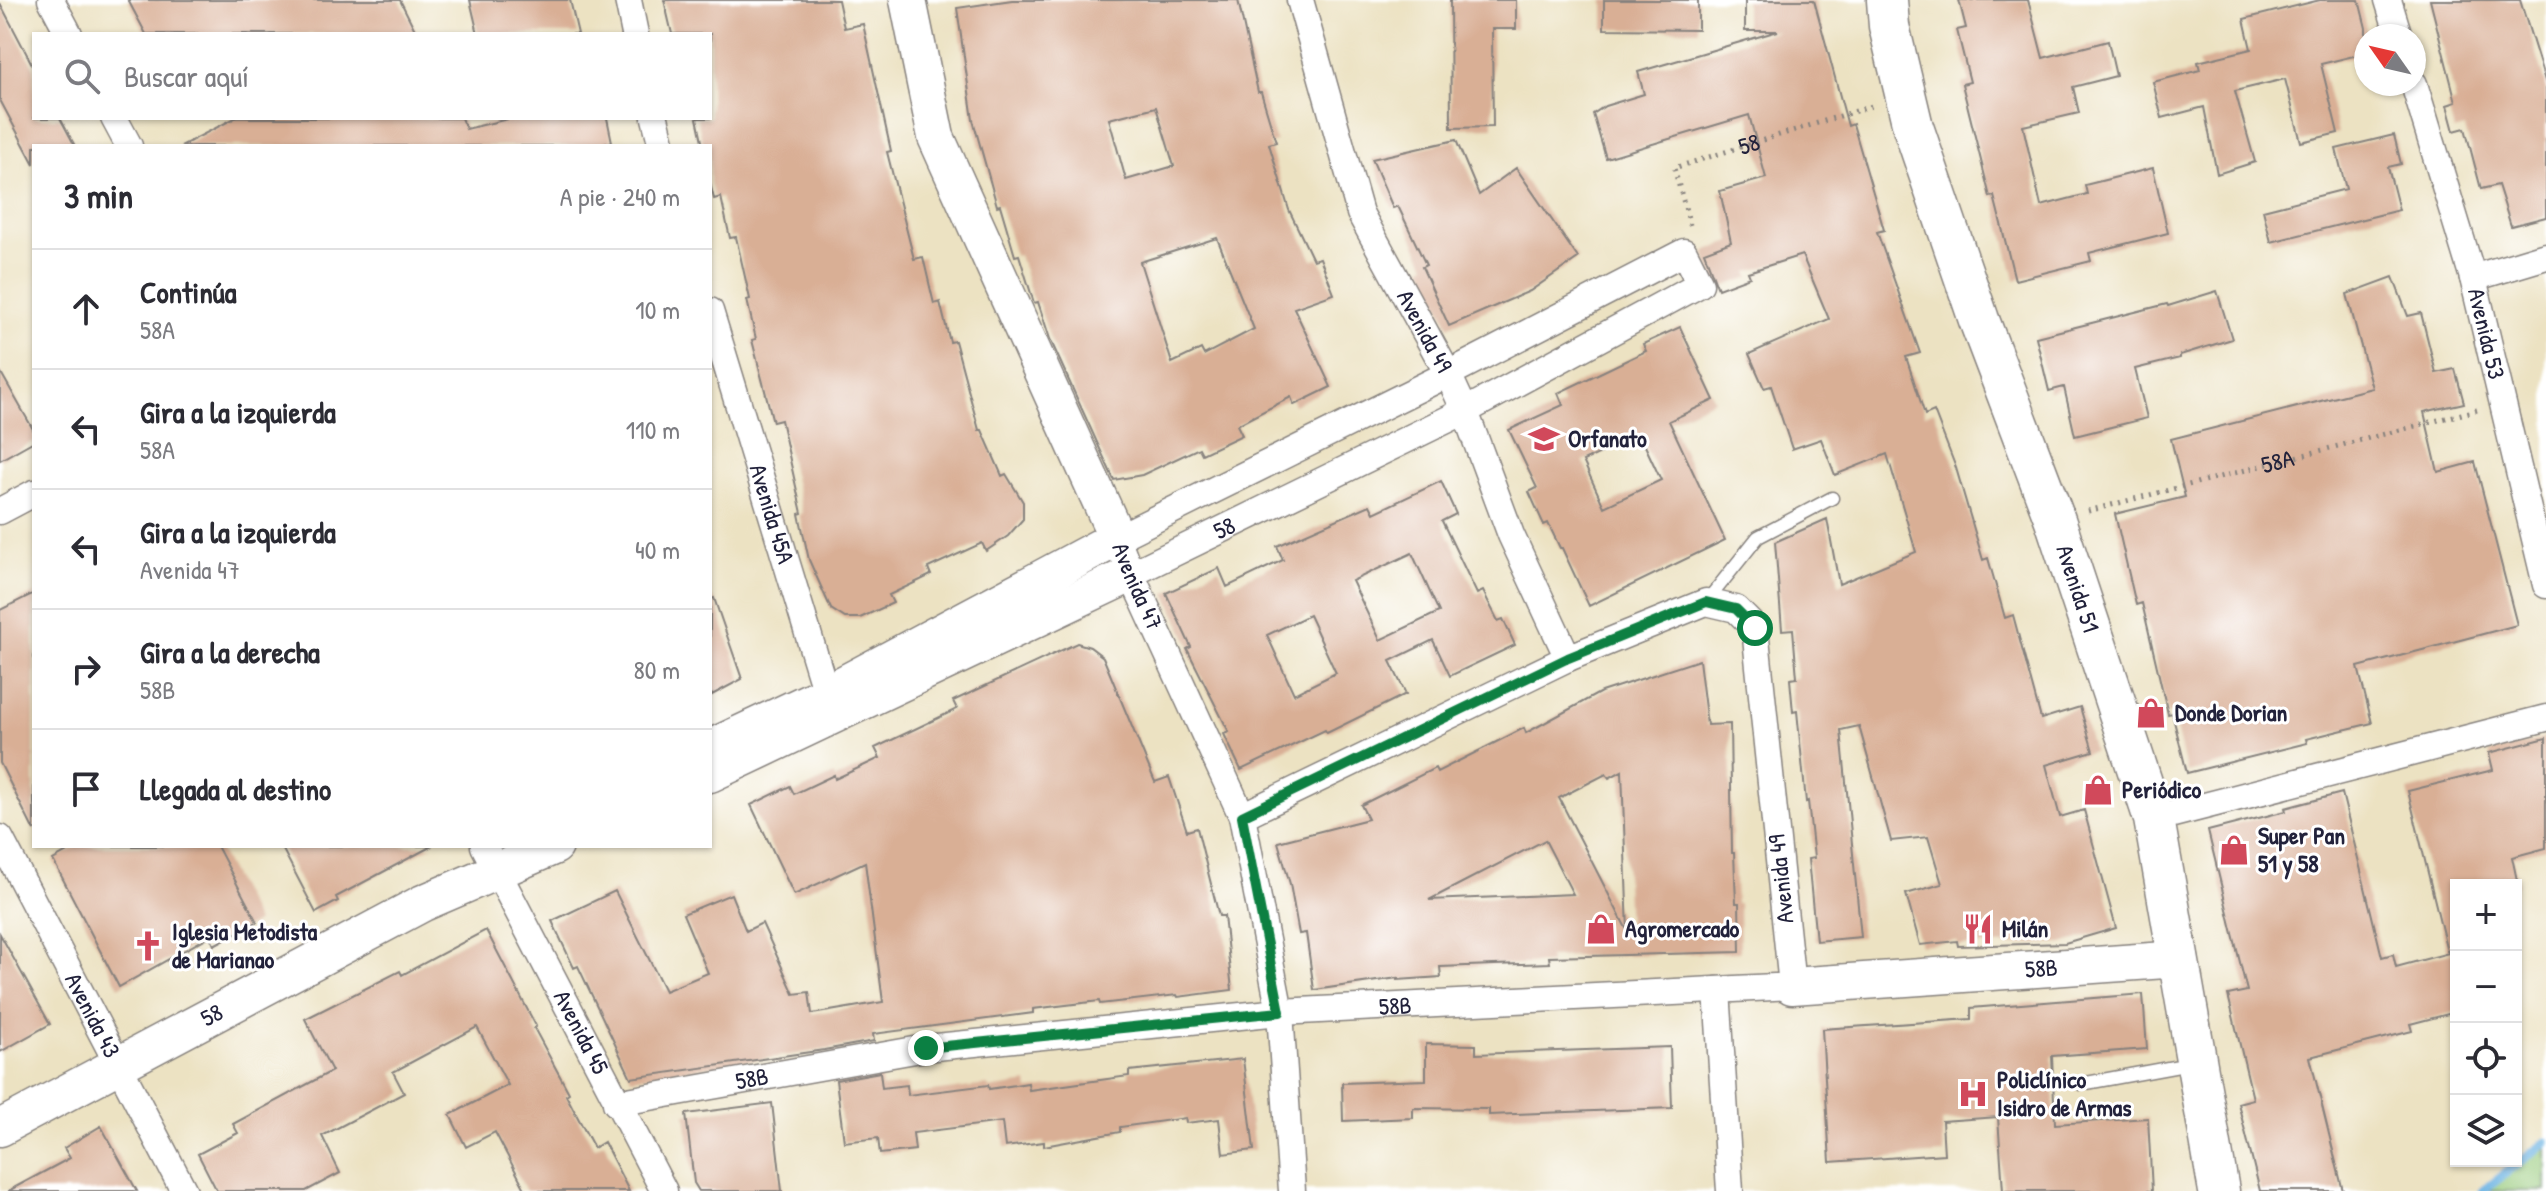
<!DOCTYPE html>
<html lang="es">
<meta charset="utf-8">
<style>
body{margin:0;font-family:"Patrick Hand",sans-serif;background:#f2f2f3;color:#2b2b33}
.controls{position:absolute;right:24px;bottom:24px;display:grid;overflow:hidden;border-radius:0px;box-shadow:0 2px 6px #0004}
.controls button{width:72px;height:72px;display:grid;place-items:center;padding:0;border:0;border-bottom:2px solid #e1e1e2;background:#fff;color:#2b2b33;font:40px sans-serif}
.compass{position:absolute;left:2354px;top:24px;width:72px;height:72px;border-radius:50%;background:#fff;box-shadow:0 2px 6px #0004;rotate:304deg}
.stop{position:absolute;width:24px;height:24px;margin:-18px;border:6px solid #0b8043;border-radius:50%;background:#fff}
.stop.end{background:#0b8043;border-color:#fff;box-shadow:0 2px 8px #0008}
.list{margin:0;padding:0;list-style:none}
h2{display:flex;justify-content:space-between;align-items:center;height:104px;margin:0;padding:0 32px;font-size:34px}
h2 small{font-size:26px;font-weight:400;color:#7c7c81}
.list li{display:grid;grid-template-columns:52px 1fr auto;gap:24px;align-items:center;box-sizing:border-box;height:120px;padding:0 32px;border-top:2px solid #e1e1e2}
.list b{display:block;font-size:30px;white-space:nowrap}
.list p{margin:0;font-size:26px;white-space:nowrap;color:#7c7c81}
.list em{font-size:26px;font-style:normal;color:#7c7c81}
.icon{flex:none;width:44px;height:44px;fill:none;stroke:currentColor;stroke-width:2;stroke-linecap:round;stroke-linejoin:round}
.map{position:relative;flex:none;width:2546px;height:1191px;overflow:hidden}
.search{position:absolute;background:#fff;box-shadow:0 2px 6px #0004;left:32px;top:32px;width:680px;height:88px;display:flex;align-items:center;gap:20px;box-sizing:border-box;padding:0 28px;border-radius:0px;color:#7c7c81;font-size:30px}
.panel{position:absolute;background:#fff;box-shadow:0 2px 6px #0004;left:32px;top:144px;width:680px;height:704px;border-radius:0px}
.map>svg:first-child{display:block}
</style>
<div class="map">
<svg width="2546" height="1191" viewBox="0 0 2546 1191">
<rect width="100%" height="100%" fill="#fff"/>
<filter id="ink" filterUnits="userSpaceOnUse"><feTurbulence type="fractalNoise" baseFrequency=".0125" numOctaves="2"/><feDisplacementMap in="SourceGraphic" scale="16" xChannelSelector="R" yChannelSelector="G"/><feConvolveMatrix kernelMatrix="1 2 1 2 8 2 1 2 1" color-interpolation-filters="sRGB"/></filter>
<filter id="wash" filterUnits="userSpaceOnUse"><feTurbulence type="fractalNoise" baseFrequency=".006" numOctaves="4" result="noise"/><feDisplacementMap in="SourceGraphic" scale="32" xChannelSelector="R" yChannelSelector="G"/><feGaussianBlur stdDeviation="1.8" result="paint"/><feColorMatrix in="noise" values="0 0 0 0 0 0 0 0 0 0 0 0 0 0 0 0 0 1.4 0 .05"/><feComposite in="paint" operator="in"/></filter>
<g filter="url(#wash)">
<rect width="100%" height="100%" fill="#ece2c2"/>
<path fill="#98ca7b" stroke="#5d765b" stroke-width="2" d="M2546 1142V1191H2483Z"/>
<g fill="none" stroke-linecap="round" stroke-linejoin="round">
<path stroke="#6bb2e2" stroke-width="9" d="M2483 1191 2546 1142"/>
</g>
<g id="blocks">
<path fill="#d9af95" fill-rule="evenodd" d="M128 0H400L417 34H146Z
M470 0H570L578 34H478Z
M664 0H838L844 28 863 24 891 151 887 152 914 259 923 257 934 304 940 302 950 342 955 341 979 430H982L1002 476 1006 474 1023 502V519L1008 536 986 551 982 543 928 568 931 575 889 595 893 603 860 618H845L831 609 809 560 799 514 802 513 781 420 773 422 752 340 756 339 747 300 750 299 736 237 730 238 721 197 714 199 710 183V146H703L697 118H710V34H672Z
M1012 0H1238L1258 92H1261L1276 142 1269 144 1289 210 1313 260 1320 258 1334 294 1294 308 1331 387 1294 405 1291 397 1237 425 1242 435 1202 454 1199 448 1142 475 1114 480 1050 339 1038 302 1034 303 1019 255 1015 256 1000 205 997 206 973 120 957 8ZM1156 107 1174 166 1126 180 1109 119ZM1217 238 1254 329 1204 355 1201 349 1172 363 1140 262Z
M1450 0H1516V29H1492L1493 127 1451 128Z
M1604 0H1698V30L1604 29Z
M1745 0H1814L1848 126 1853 124 1884 230 1877 232 1920 353 1906 357 1925 415 1934 411 1956 468 1983 560 1988 558 2005 618 2013 615 2041 719 2080 707 2093 751 2046 765 2060 817 2084 810 2116 928 2065 943 1958 946 1957 941 1920 945 1906 894 1942 884 1928 837 1891 841 1859 726 1841 730 1861 937 1816 941 1808 859 1814 858 1808 801 1806 802 1797 711 1793 712 1790 679 1797 678 1793 629 1782 630 1775 542 1827 519 1839 584 1916 552 1887 454 1835 475 1821 439 1792 449 1771 386 1764 388 1749 354 1829 319 1802 255 1748 272 1750 277 1718 289 1704 252 1731 242 1720 191 1766 178 1749 115 1606 158 1593 114 1605 106 1644 94 1638 72 1778 31H1745Z
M1959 0H2028L2043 58 2108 41 2116 76 2073 87 2079 113 2023 126 2041 206 2087 194 2085 185 2153 168 2168 233 2089 253 2091 261 2015 280 1994 196 1990 197 1962 84 1970 82 1957 30 1966 28Z
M2320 0H2359L2366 28V53L2321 64 2338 133 2301 142 2285 79 2235 91 2255 162 2217 174 2204 107 2162 118 2153 82 2200 70 2198 62 2251 49 2244 19Z
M2430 0H2520L2546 84V217L2511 226 2498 185 2481 189 2465 128 2454 131 2447 105 2456 102Z
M0 3 34 68V118H60L75 146H34V164L0 100Z
M235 118H461L466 129 512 118H607L612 142 596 146H181Z
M2394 135 2401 164 2388 167 2399 210 2271 242 2263 210 2346 189 2336 149Z
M1456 140 1479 195 1516 168 1578 258 1530 291 1449 326 1422 267 1426 265 1398 206 1393 208 1372 159Z
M2393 277 2408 316 2421 313 2436 373 2455 369 2464 403 2424 412 2438 472 2475 462 2517 625 2358 667 2372 723 2306 739 2307 743 2187 773 2172 713 2168 714 2142 603 2136 605 2115 514 2185 497 2171 439 2372 388 2347 294Z
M2217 291 2232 339 2180 355V358L2135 369 2147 418 2075 436 2064 387 2049 391 2036 337 2167 304 2168 306Z
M1680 327 1714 400 1669 421 1725 540 1589 606 1562 548H1560L1548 523 1544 525 1529 492 1537 488 1509 430 1563 405 1558 393 1646 351 1643 344ZM1640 435 1661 480 1604 507 1583 461Z
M0 371 34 431V441L0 460Z
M1441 481 1456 514 1442 521 1477 594 1483 591 1498 621 1503 619 1515 645 1450 676 1433 640 1390 661 1406 694 1327 733 1325 730 1241 770 1224 734 1229 732 1187 649 1191 647 1166 593 1219 568 1227 587 1283 560 1277 546 1370 505 1374 513ZM1412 553 1439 612 1380 640 1352 581ZM1309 615 1336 673 1294 694 1267 635Z
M34 593V831L0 763V610Z
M714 598 742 679 710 696V599Z
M1077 643 1090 647 1103 657 1155 782 1169 777 1187 831 1197 828 1219 916H1224L1232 990 1178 997 1177 995 1100 1004 1099 1001 1033 1009V1013L873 1034 874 1041 824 1050 631 1078 578 966 574 968 552 921 615 891 665 991 708 973 683 914 731 894 746 931 762 923 794 994 809 992 812 1014 883 1002 865 862 794 895 751 805 790 786 794 794 834 775 835 779 880 758 875 748 957 709 953 701Z
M1699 660 1707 725 1730 724 1732 853H1734L1736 903H1739L1740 952 1549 957 1550 963 1440 967 1441 977 1398 980V978L1314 990 1306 933 1299 934 1290 884 1278 842 1368 819 1361 805 1435 768 1437 772 1524 728 1526 733 1601 692ZM1622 771 1628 932 1559 798 1606 774 1609 778ZM1545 840 1573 894 1429 900Z
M2546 738V848L2512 857 2518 885H2456V950L2447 951 2408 791 2493 770 2489 753Z
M2342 793 2382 957 2393 954 2396 967 2456 951V1012L2410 1024 2412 1031 2310 1057 2343 1191H2260L2238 1103 2253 1099 2228 995 2247 991 2208 831 2286 811 2285 808Z
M78 846H217L257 922 214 945 210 936 119 987 53 860Z
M281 846H432L336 897 338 901 316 913Z
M486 930 536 1026 534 1028 569 1093 566 1095 594 1148 604 1142 629 1191H526L495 1132 466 1147 450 1115 508 1085 477 1027 393 1072 404 1093 322 1136 340 1173 306 1191H217L198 1154 238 1133 233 1124 332 1071 305 1019 400 971 402 975Z
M0 934 50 1024 0 1052Z
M2143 994 2147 1049 2052 1056 2055 1124 2148 1118 2152 1191H2003L1998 1117 1942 1121 1944 1154 1830 1162 1822 1029 1971 1019V1008Z
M1426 1044 1476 1045V1054L1670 1047 1672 1108 1489 1115V1109L1413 1108V1118L1343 1121 1342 1083 1426 1080Z
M1243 1059 1254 1150 1223 1154 1219 1119 1186 1123 1185 1118 1120 1127V1132L1044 1146V1142L1005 1147 1002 1122 913 1133 915 1150 880 1154 878 1138 844 1142 836 1080 880 1072 882 1088 907 1085 908 1095 988 1085 989 1089 1028 1083 1029 1090 1129 1076V1071Z
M772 1103 782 1191H699L694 1183 686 1114Z
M101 1126 137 1191H8L70 1158 64 1148Z"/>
</g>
</g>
<g filter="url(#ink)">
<use href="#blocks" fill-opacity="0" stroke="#87827e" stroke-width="2"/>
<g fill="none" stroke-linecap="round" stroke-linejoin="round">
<g stroke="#87827e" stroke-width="15">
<path id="lane" d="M1707 601 1758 537 1832 498
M2081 1084 2190 1064"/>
</g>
<g stroke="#87827e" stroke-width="29">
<g id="street">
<path d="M51 0 69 34"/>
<path d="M628 0 635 34"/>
<path id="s3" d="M1300 0 1360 213 1448 374 1465 411 1511 535 1568 658"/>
<path d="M2388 0 2399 36"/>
<path id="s4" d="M2414 84 2473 278 2546 585"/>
<path d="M114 118 129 146"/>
<path d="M655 118 662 146"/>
<path d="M2473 278 2546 256"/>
<path id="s5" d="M710 311 831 709"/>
<path d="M0 511 34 493"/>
<path id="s6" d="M1131 574 1465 411 1700 284 1684 252 1448 374 1117 538 1131 574 1242 816 1280 1012 1292 1191"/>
<path d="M2154 819 2546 718"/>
<path id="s7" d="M0 838 184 1191"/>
<path id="s8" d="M484 846 664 1191"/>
<path d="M1717 990 1730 1191"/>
<path id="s9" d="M616 1103 926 1048 1280 1012 1792 986 1755 628 1736 609 1706 602 1568 658 1242 816"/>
</g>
</g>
<g stroke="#87827e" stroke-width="39">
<g id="secondary">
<path d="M710 748 825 694 1117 538 936 137 908 0"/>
<path d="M710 774 1131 574"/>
<path id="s10" d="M1792 986 2180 959"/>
<path id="s11" d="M0 1128 423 903 555 846"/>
</g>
</g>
<g stroke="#87827e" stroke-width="43">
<g id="primary">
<path id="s12" d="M1887 0 1889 26 1913 127 1979 320 2055 520 2154 819 2219 1191"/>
</g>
</g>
<g stroke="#87827e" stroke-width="5" stroke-dasharray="2 6" stroke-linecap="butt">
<path id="s1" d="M1690 225 1674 168 1872 106"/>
<path id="s2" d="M2088 511 2477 410"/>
</g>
<use href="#lane" stroke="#fff" stroke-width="12"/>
<use href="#street" stroke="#fff" stroke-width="26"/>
<use href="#secondary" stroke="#fff" stroke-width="36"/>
<use href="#primary" stroke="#fff" stroke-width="40"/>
</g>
</g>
<g fill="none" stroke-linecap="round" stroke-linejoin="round" filter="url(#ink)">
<path stroke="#0b8043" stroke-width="10" d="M926 1048 1280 1012 1242 816 1568 658 1706 602 1736 609 1755 628"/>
</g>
<defs>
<g id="school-bare" transform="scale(2.4)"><path d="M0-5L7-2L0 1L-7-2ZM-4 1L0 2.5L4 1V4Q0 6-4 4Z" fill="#d1495b" stroke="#fff" stroke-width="2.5" paint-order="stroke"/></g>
<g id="shop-bare" transform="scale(2.4)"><path d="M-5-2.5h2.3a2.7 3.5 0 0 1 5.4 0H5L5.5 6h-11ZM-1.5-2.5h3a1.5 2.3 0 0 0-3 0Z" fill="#d1495b" stroke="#fff" stroke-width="2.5" paint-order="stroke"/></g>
<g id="restaurant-bare" transform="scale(2.4)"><path d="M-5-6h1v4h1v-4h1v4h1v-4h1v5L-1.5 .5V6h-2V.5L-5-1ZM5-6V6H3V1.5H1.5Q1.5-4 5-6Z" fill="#d1495b" stroke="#fff" stroke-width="2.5" paint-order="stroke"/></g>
<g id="church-bare" transform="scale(2.4)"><path d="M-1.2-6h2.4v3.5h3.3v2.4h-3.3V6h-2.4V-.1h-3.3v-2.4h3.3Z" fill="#d1495b" stroke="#fff" stroke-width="2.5" paint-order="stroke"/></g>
<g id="hospital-bare" transform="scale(2.4)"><path d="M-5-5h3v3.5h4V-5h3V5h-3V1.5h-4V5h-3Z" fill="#d1495b" stroke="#fff" stroke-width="2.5" paint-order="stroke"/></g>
</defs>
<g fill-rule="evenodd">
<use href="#school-bare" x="1544" y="439"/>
<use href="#shop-bare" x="2151" y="713"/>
<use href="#shop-bare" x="2098" y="790"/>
<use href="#shop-bare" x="2234" y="850"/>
<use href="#shop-bare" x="1601" y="929"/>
<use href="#restaurant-bare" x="1978" y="929"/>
<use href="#church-bare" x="148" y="946"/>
<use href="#hospital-bare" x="1973" y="1094"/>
</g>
<g text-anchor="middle" stroke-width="6" stroke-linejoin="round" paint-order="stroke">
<g font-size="24" fill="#22223b" stroke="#fff">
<text dy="8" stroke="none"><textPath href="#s1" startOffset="138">58</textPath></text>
<text dy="8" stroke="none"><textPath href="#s3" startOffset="356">Avenida 49</textPath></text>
<text dy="8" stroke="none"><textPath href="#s4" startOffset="260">Avenida 53</textPath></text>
<text dy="8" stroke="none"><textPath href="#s2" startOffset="196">58A</textPath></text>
<text dy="8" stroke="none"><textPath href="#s5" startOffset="212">Avenida 45A</textPath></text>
<text dy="8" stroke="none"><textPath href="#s6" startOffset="104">58</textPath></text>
<text dy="8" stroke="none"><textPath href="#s6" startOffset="1362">Avenida 47</textPath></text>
<text dy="8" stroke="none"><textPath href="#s12" startOffset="620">Avenida 51</textPath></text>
<text transform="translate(1781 879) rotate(-96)" y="8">Avenida 49</text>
<text dy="8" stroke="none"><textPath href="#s10" startOffset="250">58B</textPath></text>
<text dy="8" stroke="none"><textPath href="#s9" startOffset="786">58B</textPath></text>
<text dy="8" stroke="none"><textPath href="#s11" startOffset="240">58</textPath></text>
<text dy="8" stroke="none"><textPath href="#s7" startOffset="200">Avenida 43</textPath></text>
<text dy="8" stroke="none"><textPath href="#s8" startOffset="210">Avenida 45</textPath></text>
<text dy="8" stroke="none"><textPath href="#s9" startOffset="138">58B</textPath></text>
</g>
<g font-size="24" font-weight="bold" fill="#22223b" stroke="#fff" text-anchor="start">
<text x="1568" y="447">Orfanato</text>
<text x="2175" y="721">Donde Dorian</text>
<text x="2122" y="798">Periódico</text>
<text x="2258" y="844">Super Pan<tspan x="2258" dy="28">51 y 58</tspan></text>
<text x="1625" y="937">Agromercado</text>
<text x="2002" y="937">Milán</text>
<text x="172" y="940">Iglesia Metodista<tspan x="172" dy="28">de Marianao</tspan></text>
<text x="1997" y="1088">Policlínico<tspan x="1997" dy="28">Isidro de Armas</tspan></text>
</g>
</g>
</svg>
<div class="controls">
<button>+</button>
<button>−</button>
<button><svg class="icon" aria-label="locate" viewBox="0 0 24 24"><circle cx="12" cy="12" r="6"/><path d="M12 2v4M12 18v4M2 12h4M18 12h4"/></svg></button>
<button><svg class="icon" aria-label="layers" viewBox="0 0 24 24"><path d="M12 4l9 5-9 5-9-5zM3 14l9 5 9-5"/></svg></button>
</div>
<svg class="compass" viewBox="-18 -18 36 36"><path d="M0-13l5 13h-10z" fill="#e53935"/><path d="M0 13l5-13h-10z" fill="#7c7c81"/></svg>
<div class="stop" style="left:1755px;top:628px"></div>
<div class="stop end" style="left:926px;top:1048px"></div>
<div class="search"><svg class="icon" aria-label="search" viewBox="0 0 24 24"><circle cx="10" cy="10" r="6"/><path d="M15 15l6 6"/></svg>Buscar aquí</div>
<section class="panel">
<h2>3 min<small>A pie · 240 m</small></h2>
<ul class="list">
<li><svg class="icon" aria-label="ahead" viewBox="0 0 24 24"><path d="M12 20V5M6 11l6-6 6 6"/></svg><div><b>Continúa</b><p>58A</p></div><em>10 m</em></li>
<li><svg class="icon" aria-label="left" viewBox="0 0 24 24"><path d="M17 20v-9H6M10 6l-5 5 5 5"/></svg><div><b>Gira a la izquierda</b><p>58A</p></div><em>110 m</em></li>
<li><svg class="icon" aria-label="left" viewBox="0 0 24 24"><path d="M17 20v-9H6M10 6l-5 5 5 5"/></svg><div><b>Gira a la izquierda</b><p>Avenida 47</p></div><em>40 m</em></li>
<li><svg class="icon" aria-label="right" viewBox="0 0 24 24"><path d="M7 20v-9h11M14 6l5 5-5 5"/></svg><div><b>Gira a la derecha</b><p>58B</p></div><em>80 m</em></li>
<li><svg class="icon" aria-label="arrive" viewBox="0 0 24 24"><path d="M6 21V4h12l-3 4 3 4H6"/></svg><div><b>Llegada al destino</b></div></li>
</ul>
</section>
</div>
